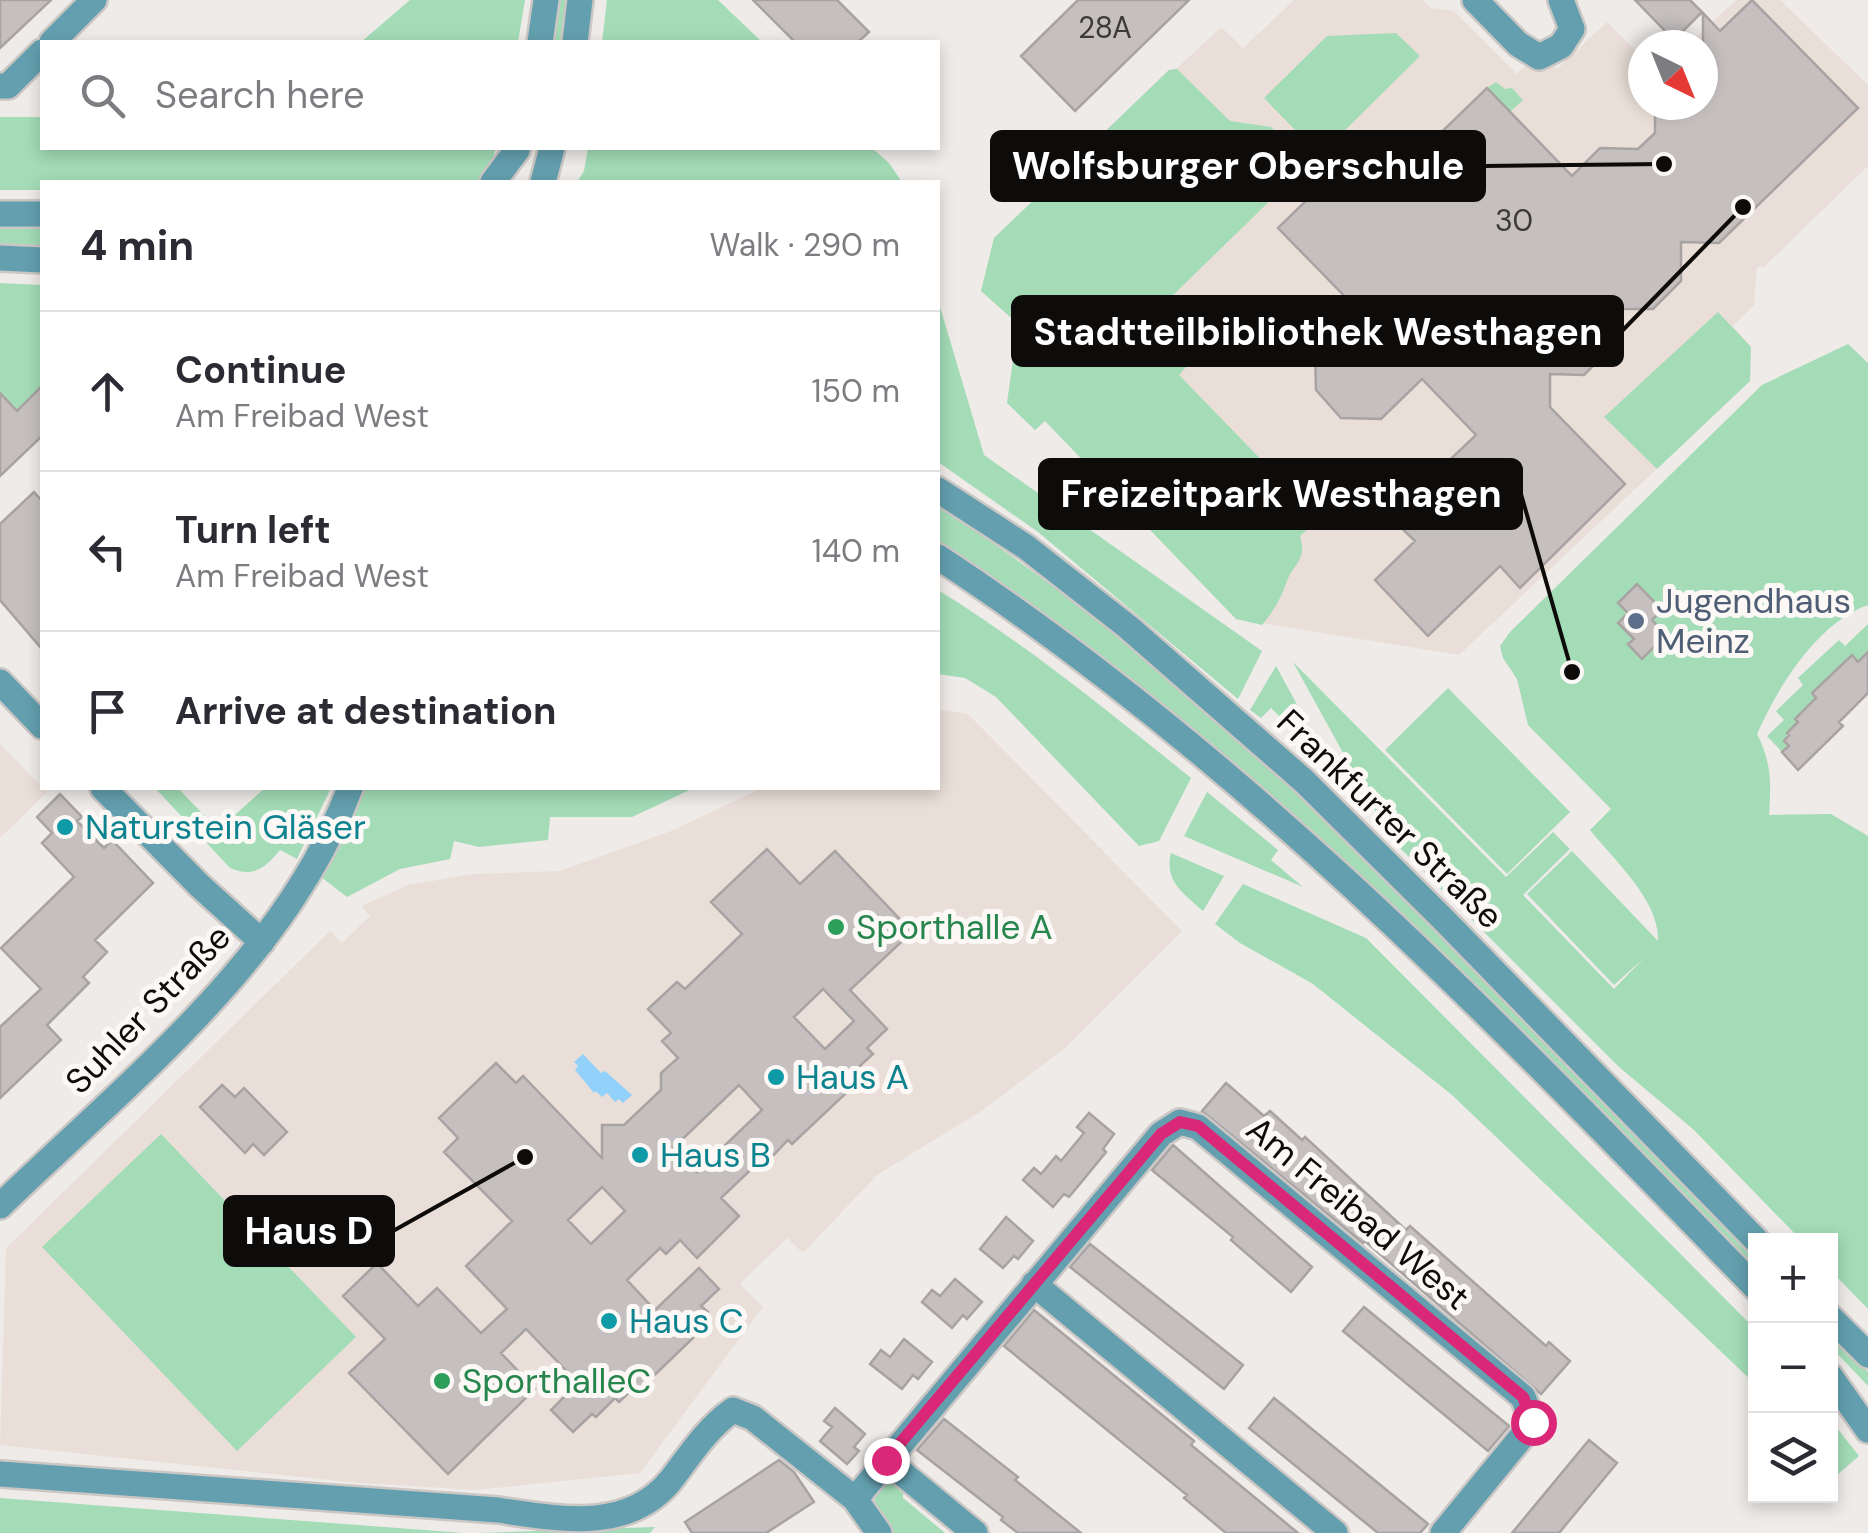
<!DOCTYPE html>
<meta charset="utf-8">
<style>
body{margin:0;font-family:"DM Sans",sans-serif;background:#f7f7f7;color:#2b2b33}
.controls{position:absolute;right:30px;bottom:30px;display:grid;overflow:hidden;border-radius:0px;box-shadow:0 5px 15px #0003}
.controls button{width:90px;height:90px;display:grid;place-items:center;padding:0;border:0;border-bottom:2px solid #e1e1e2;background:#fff;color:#2b2b33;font:50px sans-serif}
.compass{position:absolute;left:1628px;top:30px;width:90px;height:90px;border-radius:50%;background:#fff;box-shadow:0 5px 15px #0003;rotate:137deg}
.stop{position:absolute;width:30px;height:30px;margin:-22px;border:8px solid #db2777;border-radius:50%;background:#fff}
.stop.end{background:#db2777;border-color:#fff;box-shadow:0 2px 10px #0008}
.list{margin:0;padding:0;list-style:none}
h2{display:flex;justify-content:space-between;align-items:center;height:130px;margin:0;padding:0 40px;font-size:42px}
h2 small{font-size:32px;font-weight:400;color:#7c7c81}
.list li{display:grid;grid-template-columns:65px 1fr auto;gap:30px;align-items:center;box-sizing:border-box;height:160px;padding:0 40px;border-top:2px solid #e1e1e2}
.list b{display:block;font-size:38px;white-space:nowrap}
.list p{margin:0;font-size:32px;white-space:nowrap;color:#7c7c81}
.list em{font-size:32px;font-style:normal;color:#7c7c81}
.icon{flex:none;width:55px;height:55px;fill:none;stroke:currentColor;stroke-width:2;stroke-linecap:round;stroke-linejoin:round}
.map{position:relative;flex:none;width:1868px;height:1533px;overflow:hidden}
.search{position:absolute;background:#fff;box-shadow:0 5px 15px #0003;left:40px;top:40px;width:900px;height:110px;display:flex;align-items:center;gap:25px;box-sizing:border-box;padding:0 35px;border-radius:0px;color:#7c7c81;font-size:38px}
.panel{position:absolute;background:#fff;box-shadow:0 5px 15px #0003;left:40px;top:180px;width:900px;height:610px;border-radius:0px}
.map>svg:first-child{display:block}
</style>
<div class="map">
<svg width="1868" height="1533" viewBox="0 0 1868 1533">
<rect width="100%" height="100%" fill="#efebe8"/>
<path fill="#eadfd8" d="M1294 0H1422L1431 8 1454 11 1517 74 1529 62 1558 68 1607 22 1643 58V105H1703V45H1688L1736 0H1780L1868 85V166L1764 267H1757L1754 305 1733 326 1751 347 1750 381 1459 655 1236 619 1045 421 1035 430 1007 403 1018 324 981 291 994 238 1169 70 1177 68 1221 27 1243 48Z
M938 709 968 714 1182 931 1065 1048 983 1110 877 1175 803 1253 787 1238 740 1284 763 1307 640 1473 477 1490 358 1483 0 1445 6 1248 330 931 342 943 370 916 362 906 408 885 473 874 560 871 671 831 762 788H938Z
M0 744 47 792 0 838Z"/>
<path fill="#a3dcb7" d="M410 0H525L518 42H361Z
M558 0H569L563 42H552Z
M607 0H718L762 42H602Z
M1396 33 1420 56 1329 146H1319L1310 136 1305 140 1264 98 1327 36Z
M1177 69 1230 121 1271 127 1282 138 1287 181 1285 186 1125 342 1155 316 1183 350 1180 357 1187 366 1179 375 1309 509 1317 521 1300 536C1307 561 1294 563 1287 581 1281 598 1274 611 1262 625L1236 619 1045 421 1035 430 1007 403 1018 324 981 291 994 238 1169 70Z
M1496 82 1505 89 1512 88 1523 100 1510 112 1487 88Z
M0 117H42V148H496L490 168 481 182H42V190H0Z
M588 148H872L889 163 902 182H577L584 171Z
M42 225V246L0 245V226Z
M0 283 42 285V386L17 411 0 393Z
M938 300 984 455 1262 651 1238 699 1038 532 938 462Z
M1718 312 1751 347 1750 381 1657 469 1604 417Z
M1848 344 1868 363V605C1816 624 1778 687 1757 734 1772 764 1771 782 1769 815L1831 814 1868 836V1309L1831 1271 1830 1240H1801L1694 1130 1618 1066 1390 838 1293 662 1506 877 1553 832 1570 849 1523 895 1614 989 1644 958 1614 985 1527 894 1572 851 1658 941C1660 901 1614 860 1590 830L1611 809 1528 725 1517 679 1503 658 1500 646 1510 632 1762 385Z
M938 506C1249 709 1500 991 1755 1257V1270C1500 1009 1248 739 938 543Z
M938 590C1027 645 1109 712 1191 778L1159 841 1139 846 996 697 965 678 938 674Z
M1868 624V652L1858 662 1851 655 1812 693 1816 698 1796 718 1798 722 1784 740 1789 746 1782 752 1767 736 1784 720 1776 711 1803 685 1798 678 1839 640 1845 646Z
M1276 666 1330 765 1271 708 1261 718 1250 710Z
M1448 688 1570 812 1507 874 1385 750Z
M155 788H178L218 830 265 788H331L297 859 280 850C265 868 254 878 230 868Z
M362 788H694L632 817H550L548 840 479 847 454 841 450 859 400 869 347 897 321 877 340 841Z
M1207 792 1278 850 1271 860 1303 887 1184 836Z
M1171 853 1224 876 1203 911C1183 893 1164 881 1171 853Z
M1243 884 1366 938 1755 1329V1384L1452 1095 1313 984 1240 943 1215 924Z
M161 1134 356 1337 237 1451 42 1247Z
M1830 1334 1868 1372V1386L1831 1347Z
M1830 1419 1859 1456 1836 1476 1831 1470Z
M896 1482 903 1486V1498L945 1533H892L875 1508V1496L884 1486Z
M0 1498 464 1533H0Z
M655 1527 650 1533H480Z"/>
<path fill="#91d1fa" d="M583 1054 601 1073 605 1071 632 1095 623 1103 619 1099 615 1102 607 1093 602 1097 596 1091 594 1093 575 1070 578 1066 574 1062Z"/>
<path fill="#c5c0bf" stroke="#a8a3a2" stroke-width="2.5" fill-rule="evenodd" d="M0 0H51L0 48Z
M753 0H837L869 32 858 42H795Z
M1078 0H1189L1075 111 1021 56Z
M1635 0H1690L1702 12 1674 40Z
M1752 0 1858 108 1719 243 1681 242V281L1653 309H1615V344L1584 375 1550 374V407L1625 484 1520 588 1500 566 1428 636 1375 580 1415 541 1390 517 1476 435 1422 379 1381 419 1341 418 1316 390 1315 350 1356 308 1278 228 1358 150 1390 182 1487 88 1572 176 1600 148 1638 149 1655 133V105H1703V13L1720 31Z
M42 386V436L0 476V393L17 411Z
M34 492 42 501V649L0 600V524Z
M1637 584 1662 610 1652 620 1666 635 1642 659 1628 644 1634 639 1618 623 1628 613 1618 603Z
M1868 652V693L1839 722 1843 726 1798 770 1782 752 1789 746 1784 741 1789 735 1787 733 1798 722 1795 719 1816 698 1812 693 1852 655 1858 662Z
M60 794 82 817 77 821 104 848 112 840 153 883 95 940 107 952 83 977 89 983 47 1025 61 1040 0 1098V1027L41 989 1 948 74 877 42 843 52 833 37 817Z
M767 849 800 884 835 851 912 932 850 990 887 1029 867 1048 873 1054 852 1073 859 1081 792 1144 788 1140 767 1162 763 1158 721 1198 739 1216 697 1258 680 1240 666 1254 660 1248 627 1280 655 1310 699 1268 719 1289 701 1306 708 1312 687 1332 693 1338 639 1390 636 1386 619 1402 615 1398 596 1417 592 1414 573 1432 551 1410 578 1383 526 1329 501 1353 535 1389 448 1474 349 1373 385 1339 343 1296 377 1263 418 1306 437 1288 481 1333 507 1309 466 1266 512 1221 444 1152 458 1138 439 1118 496 1063 516 1083 523 1076 602 1158V1125H624L661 1090V1073L678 1058 662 1041 671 1033 648 1009 677 982 685 989 742 934 711 902ZM823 989 854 1021 825 1049 794 1017ZM739 1085 762 1110 697 1172 673 1148ZM602 1187 625 1211 591 1244 568 1220Z
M1226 1083 1264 1116 1270 1111 1302 1140 1305 1137 1406 1230 1410 1226 1546 1346 1549 1342 1570 1361 1541 1394 1365 1241 1363 1243 1202 1111Z
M222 1085 235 1097 244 1088 287 1132 264 1155 253 1144 245 1153 200 1107Z
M1089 1113 1114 1134 1103 1149 1106 1152 1084 1179 1069 1197 1064 1194 1053 1207 1023 1180 1034 1168 1041 1174 1056 1156 1061 1161 1084 1133 1077 1127Z
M1173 1145 1312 1267 1291 1292 1231 1240 1233 1237 1152 1170Z
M1006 1217 1033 1241 1018 1259 1014 1256 1003 1268 980 1249Z
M1090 1244 1243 1365 1224 1389 1070 1267Z
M955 1279 982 1302 967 1319 963 1315 952 1328 922 1302 932 1290 940 1296Z
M1364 1307 1509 1426 1488 1451 1343 1331Z
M1034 1310 1194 1441 1191 1445 1298 1533H1226L1184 1498 1187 1495 1004 1346Z
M904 1339 932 1362 918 1379 913 1375 902 1389 870 1364 881 1350 890 1357Z
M1274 1398 1428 1524 1420 1533H1378L1249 1428Z
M835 1408 865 1434 854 1447 859 1451 847 1464 820 1441 832 1427 824 1421Z
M944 1419 1018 1477 1015 1480 1081 1533H1018L1001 1520 1003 1517 917 1450Z
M1589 1440 1617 1463 1559 1533H1512Z
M779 1460 794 1472 814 1502 766 1533H692L685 1522Z"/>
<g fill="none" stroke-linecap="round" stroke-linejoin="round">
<g stroke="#cbc7c5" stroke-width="30">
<path id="minor" d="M1475 0 1518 44 1539 57 1561 46 1572 29 1561 0
M52 42 94 0
M540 42 546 0
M575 42 580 0
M0 86H8L42 52
M493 182 517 150
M543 182 552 148
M0 214H42
M0 258 42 260
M938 490 1026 547 1128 627 1304 781 1444 920 1756 1240
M938 557C1246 759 1500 1025 1756 1288
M0 682 42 726
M103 788 200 886 262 942
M0 1206C128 1082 286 959 350 788
M1034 1284 1335 1533
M1830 1317 1868 1355
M1830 1376 1868 1430
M886 1460 975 1533
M0 1474 498 1510C559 1519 628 1533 671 1480 690 1455 707 1428 733 1410L753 1418 855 1499 879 1533
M855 1499 1161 1134 1180 1122 1198 1127 1523 1397 1533 1423 1443 1533"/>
</g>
<use href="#minor" stroke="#639fae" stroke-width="25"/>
</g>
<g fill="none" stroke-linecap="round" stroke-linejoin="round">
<path stroke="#db2777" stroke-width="12" d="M886 1460 1161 1134 1180 1122 1198 1126 1523 1397 1533 1422"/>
</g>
<circle fill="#5c6f8a" stroke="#fcf8f6" stroke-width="4" cx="1636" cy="621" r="10"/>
<g fill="#0f9aa8" stroke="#fcf8f6" stroke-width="4">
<circle cx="65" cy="827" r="10"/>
<circle cx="776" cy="1077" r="10"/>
<circle cx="640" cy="1155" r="10"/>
<circle cx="609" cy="1321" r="10"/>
</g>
<g fill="#2e9e5b" stroke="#fcf8f6" stroke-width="4">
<circle cx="836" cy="927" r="10"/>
<circle cx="442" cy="1381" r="10"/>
</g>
<g text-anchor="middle" stroke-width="10" stroke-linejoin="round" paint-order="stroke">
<g font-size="30" fill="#3c3938">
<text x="1105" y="38">28A</text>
<text x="1514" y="231">30</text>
</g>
<g font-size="35" fill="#4e5e75" stroke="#fcf8f6" text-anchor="start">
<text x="1656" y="613">Jugendhaus<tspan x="1656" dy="40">Meinz</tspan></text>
</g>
<g font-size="35" fill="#0e0c0b" stroke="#fcf8f6">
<text transform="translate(1390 819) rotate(44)" y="12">Frankfurter Straße</text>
<text transform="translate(148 1009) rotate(-46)" y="12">Suhler Straße</text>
<text transform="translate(1358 1213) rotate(40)" y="12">Am Freibad West</text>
</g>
<g font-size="35" fill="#0d838f" stroke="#fcf8f6" text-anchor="start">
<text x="85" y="839">Naturstein Gläser</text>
<text x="796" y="1089">Haus A</text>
<text x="660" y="1167">Haus B</text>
<text x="629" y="1333">Haus C</text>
</g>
<g font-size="35" fill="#27864d" stroke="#fcf8f6" text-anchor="start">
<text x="856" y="939">Sporthalle A</text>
<text x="462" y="1393">SporthalleC</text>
</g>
</g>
<path fill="none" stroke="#0e0c0b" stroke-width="4" d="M1664 164L1484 166M1743 207L1622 331M1572 672L1521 494M525 1157L393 1231"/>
<g fill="#0e0c0b" stroke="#fcf8f6" stroke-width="4">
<circle cx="1664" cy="164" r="10"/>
<circle cx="1743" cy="207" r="10"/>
<circle cx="1572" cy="672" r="10"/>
<circle cx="525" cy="1157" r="10"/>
</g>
<g fill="#0e0c0b" stroke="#0e0c0b" stroke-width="4">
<rect x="992" y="132" width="492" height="68" rx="10"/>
<rect x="1013" y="297" width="609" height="68" rx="10"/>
<rect x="1040" y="460" width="481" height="68" rx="10"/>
<rect x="225" y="1197" width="168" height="68" rx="10"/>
</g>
<g font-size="38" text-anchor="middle" font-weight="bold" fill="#fff">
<text x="1238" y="179">Wolfsburger Oberschule</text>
<text x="1318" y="345">Stadtteilbibliothek Westhagen</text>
<text x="1281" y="507">Freizeitpark Westhagen</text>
<text x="309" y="1244">Haus D</text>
</g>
</svg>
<div class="controls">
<button>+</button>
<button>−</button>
<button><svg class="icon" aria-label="layers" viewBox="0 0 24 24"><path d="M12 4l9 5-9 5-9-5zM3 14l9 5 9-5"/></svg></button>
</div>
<svg class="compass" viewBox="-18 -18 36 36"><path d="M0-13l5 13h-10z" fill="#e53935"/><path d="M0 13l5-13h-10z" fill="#7c7c81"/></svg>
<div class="stop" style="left:1533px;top:1422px"></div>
<div class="stop end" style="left:886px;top:1460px"></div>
<div class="search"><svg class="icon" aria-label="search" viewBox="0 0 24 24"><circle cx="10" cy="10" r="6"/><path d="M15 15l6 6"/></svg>Search here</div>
<section class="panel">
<h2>4 min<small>Walk · 290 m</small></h2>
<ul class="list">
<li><svg class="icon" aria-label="ahead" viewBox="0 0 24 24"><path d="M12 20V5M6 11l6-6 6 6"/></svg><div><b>Continue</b><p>Am Freibad West</p></div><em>150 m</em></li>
<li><svg class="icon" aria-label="left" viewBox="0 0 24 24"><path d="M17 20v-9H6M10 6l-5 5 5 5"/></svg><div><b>Turn left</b><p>Am Freibad West</p></div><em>140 m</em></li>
<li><svg class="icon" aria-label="arrive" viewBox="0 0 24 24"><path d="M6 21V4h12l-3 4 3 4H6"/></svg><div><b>Arrive at destination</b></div></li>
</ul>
</section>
</div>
